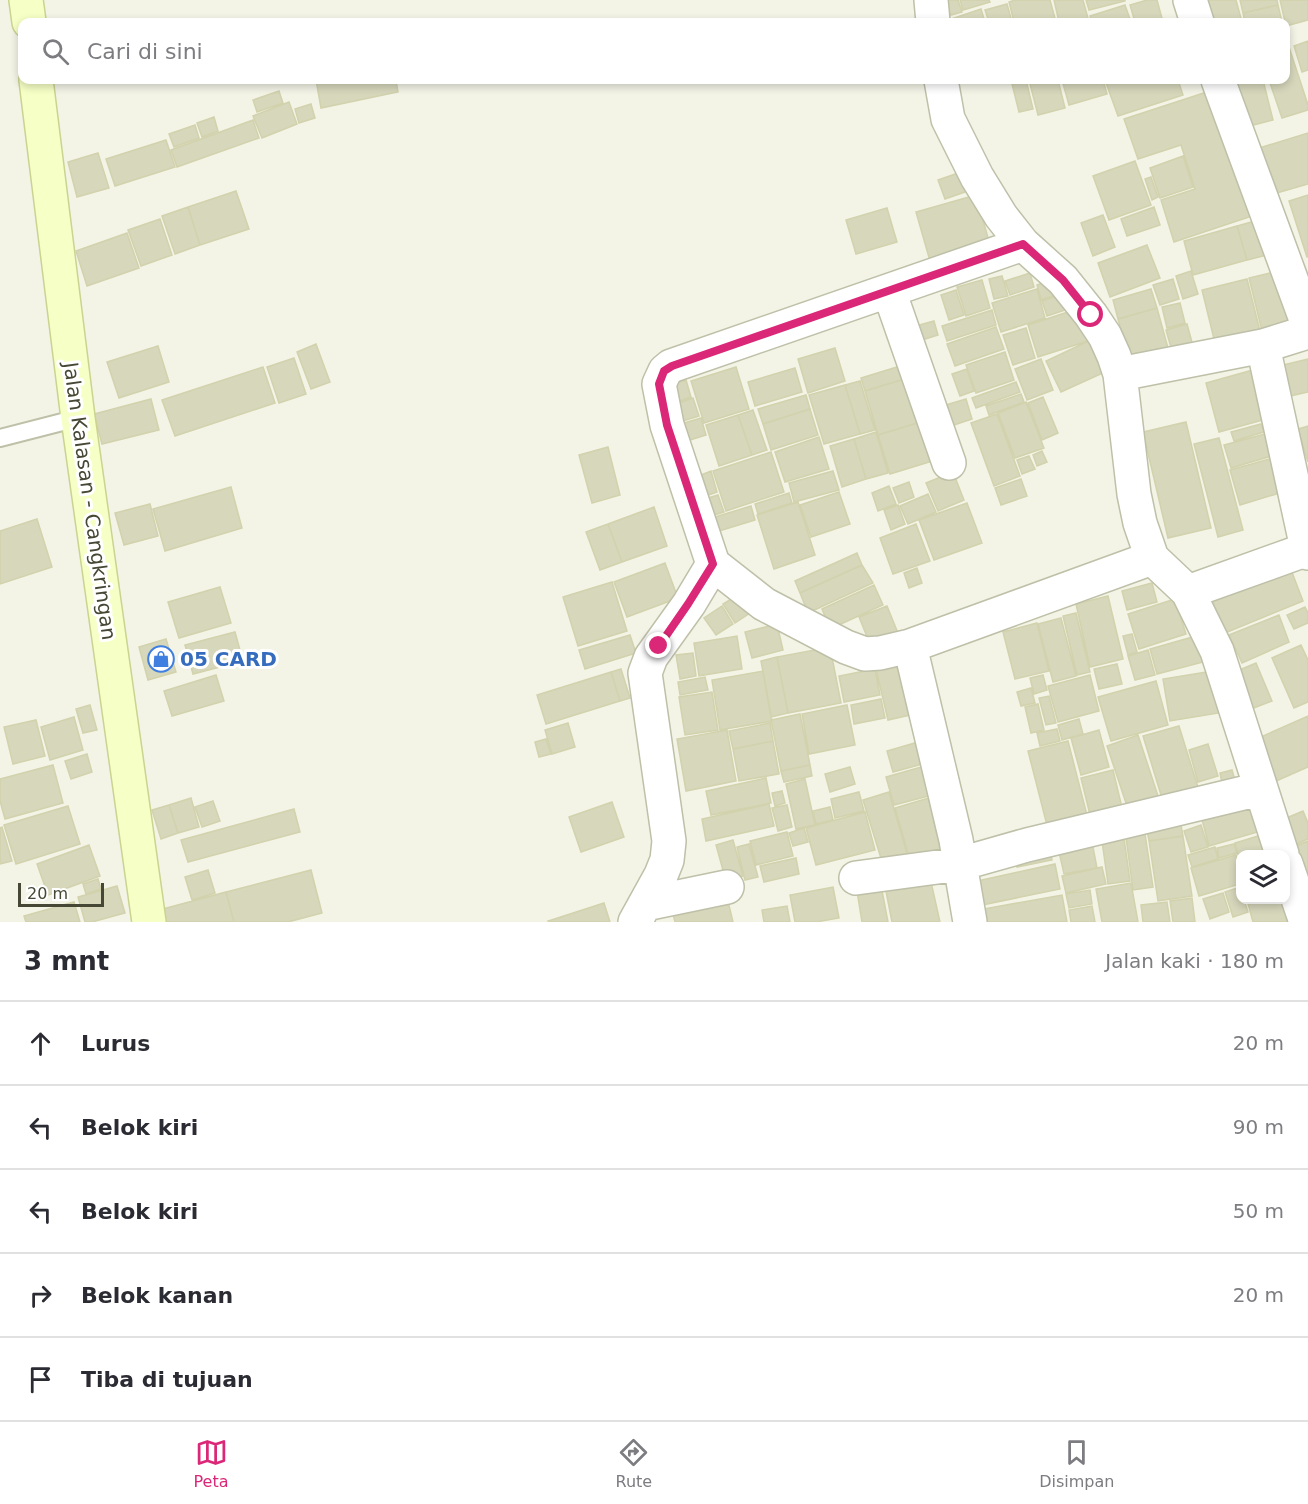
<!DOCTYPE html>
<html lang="id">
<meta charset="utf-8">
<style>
body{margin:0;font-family:"DejaVu Sans",sans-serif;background:#f7f7f7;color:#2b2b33}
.controls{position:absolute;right:18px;bottom:18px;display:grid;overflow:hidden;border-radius:12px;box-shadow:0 3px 9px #0003}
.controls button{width:54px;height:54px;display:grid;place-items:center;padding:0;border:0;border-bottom:2px solid #e1e1e2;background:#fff;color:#2b2b33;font:30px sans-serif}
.scale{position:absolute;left:18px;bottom:15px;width:86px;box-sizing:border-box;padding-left:6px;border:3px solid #474735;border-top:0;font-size:16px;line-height:21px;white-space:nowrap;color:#474735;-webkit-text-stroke:4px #fff;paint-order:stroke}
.stop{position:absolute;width:18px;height:18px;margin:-14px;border:4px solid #db2777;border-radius:50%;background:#fff}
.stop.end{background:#db2777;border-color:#fff;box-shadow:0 2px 6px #0008}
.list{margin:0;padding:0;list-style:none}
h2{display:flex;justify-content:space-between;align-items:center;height:78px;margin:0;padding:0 24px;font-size:26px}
h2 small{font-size:20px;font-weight:400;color:#7c7c81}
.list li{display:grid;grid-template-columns:39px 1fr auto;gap:18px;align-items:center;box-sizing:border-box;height:84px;padding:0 24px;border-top:2px solid #e1e1e2}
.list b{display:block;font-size:22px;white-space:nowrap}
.list em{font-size:20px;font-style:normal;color:#7c7c81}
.icon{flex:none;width:33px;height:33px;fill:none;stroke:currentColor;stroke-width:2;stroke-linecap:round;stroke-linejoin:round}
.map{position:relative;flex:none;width:1308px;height:922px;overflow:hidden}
.search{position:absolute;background:#fff;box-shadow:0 3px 9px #0003;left:18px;right:18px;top:18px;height:66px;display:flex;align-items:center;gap:15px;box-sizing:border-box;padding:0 21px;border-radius:12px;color:#7c7c81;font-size:22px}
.sheet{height:498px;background:#fff}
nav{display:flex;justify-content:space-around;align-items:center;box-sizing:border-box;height:84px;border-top:2px solid #e1e1e2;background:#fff;font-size:16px;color:#7c7c81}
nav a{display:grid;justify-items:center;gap:3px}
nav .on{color:#db2777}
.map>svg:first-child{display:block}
</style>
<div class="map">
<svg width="1308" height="922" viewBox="0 0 1308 922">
<rect width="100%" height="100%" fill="#f3f4e6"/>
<path fill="#d6d7bb" stroke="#d2d2ad" stroke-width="1.5" d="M946 0H958L962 12 951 15Z
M960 0H989L990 2 963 10Z
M1015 0H1050L1056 22H1014L1009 2Z
M1054 0H1083L1089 22H1059Z
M1086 0H1125V1L1089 10Z
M1147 0H1157L1163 22H1135L1130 5Z
M1198 0H1236L1242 22H1204Z
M1240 0H1277L1278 5 1243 13Z
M1280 0H1308V20L1286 26Z
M1007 4 1012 22H989L985 10Z
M1125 5 1131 22H1092L1090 16Z
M1278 5 1282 22H1245L1243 13Z
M981 9 985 22H946L945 21Z
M1308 41V70L1302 72 1294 46Z
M1288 44 1308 105V110L1282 118 1269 80H1286V45Z
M316 80H396L398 92 321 108Z
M1011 80H1026L1033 109 1019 112Z
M1029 80H1058L1065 108 1038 115Z
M1062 80H1103L1107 94 1069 105Z
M1105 80H1178L1183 95 1118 116Z
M1225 80H1263L1273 120 1238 129Z
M1219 88 1261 213 1174 242 1161 200 1195 189 1181 145 1138 159 1124 119Z
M279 91 283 103 257 112 253 100Z
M289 102 297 124 262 138 253 116Z
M311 104 315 118 299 123 295 109Z
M214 117 218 131 202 137 197 123Z
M253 120 259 138 177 167 171 150Z
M195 125 199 138 174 147 169 134Z
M1308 133V184L1270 195 1256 149Z
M166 140 175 167 115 186 106 159Z
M98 153 109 188 77 197 68 162Z
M1183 156 1193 187 1160 198 1150 168Z
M1135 161 1151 205 1109 220 1093 176Z
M961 172 968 191 945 199 938 180Z
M1151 177 1158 197 1152 200 1145 179Z
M236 191 249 229 200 245 188 207Z
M976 195 990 245 930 261 916 212Z
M1308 195V257H1307L1289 201Z
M188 207 200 245 175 254 162 216Z
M1154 207 1160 225 1127 236 1121 219Z
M887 208 897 242 856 254 846 220Z
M1103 215 1115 247 1093 256 1081 223Z
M160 219 172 255 141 266 128 230Z
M1262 219 1271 254 1247 260 1237 226Z
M1237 226 1247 260 1193 275 1184 241Z
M127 233 139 268 87 286 76 251Z
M1147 245 1160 278 1110 297 1098 263Z
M1282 270 1295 327 1263 335 1249 278Z
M1191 271 1198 294 1183 299 1176 276Z
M1030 273 1034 287 1010 295 1005 281Z
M1002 276 1008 296 994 299 989 279Z
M1173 279 1179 299 1160 305 1153 285Z
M1247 279 1260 331 1215 343 1202 290Z
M982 280 990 308 966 316 957 287Z
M1051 280 1056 295 1041 300 1037 285Z
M1037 289 1045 318 1001 332 992 303Z
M1151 289 1157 308 1118 319 1113 300Z
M956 290 964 315 949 320 941 295Z
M1066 293 1071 308 1047 316 1042 301Z
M1180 303 1185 323 1167 328 1162 307Z
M1157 308 1168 348 1129 359 1118 319Z
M1077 309 1088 341 1038 357 1028 325Z
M992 310 996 325 947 341 942 326Z
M934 321 938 335 916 342 912 327Z
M1187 324 1193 346 1172 351 1166 330Z
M996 327 1004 349 955 366 947 344Z
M1026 328 1035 358 1013 365 1003 335Z
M1099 336 1114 368 1061 392 1046 361Z
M316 344 330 382 311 389 297 352Z
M158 346 169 382 119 398 107 362Z
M835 348 845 381 808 393 798 359Z
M1005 352 1014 380 976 393 966 365Z
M294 358 306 394 279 403 267 367Z
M1041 359 1053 390 1027 400 1015 369Z
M1308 359V392L1290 396 1283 365Z
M910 363 914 376 865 391 861 378Z
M263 367 275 403 175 436 162 400Z
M736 367 749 409 704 423 691 381Z
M795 368 802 392 755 406 748 382Z
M1260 368 1274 417 1219 432 1206 383Z
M967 369 974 391 960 396 952 374Z
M914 376 927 420 878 435 865 391Z
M686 380 691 397 674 403 668 386Z
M860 381 875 430 860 434 845 385Z
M1016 382 1020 392 976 408 972 398Z
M845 385 860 434 824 444 809 395Z
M1021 394 1024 402 989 415 986 406Z
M806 395 810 409 763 424 758 409Z
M1043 397 1058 433 1042 440 1028 403Z
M693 398 699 416 676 423 670 406Z
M151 399 159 430 102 444 94 414Z
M966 399 972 419 945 428 939 407Z
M1026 402 1044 448 1015 458 998 413Z
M810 409 818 435 771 450 763 424Z
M753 410 767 450 752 455 738 415Z
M997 414 1020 476 994 486 971 423Z
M738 415 752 455 719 466 706 425Z
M701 418 706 435 690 440 684 423Z
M927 420 939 459 890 474 878 435Z
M1186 422 1211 528 1168 538 1143 432Z
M1261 424 1264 432 1234 441 1231 432Z
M1308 426V462L1298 429Z
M1279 430 1285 452 1231 468 1224 445Z
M876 432 888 473 866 479 854 439Z
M819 437 829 469 785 482 775 452Z
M1219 438 1243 530 1218 537 1194 444Z
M854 439 866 479 842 487 830 446Z
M608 447 620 495 592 503 579 455Z
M1042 451 1047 462 1037 466 1033 455Z
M771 452 784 492 726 511 713 471Z
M1029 456 1035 469 1022 474 1017 460Z
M1273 458 1283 492 1240 505 1230 470Z
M711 471 717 492 703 497 696 477Z
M833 471 839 490 794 502 789 483Z
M953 472 964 500 938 511 926 483Z
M1021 479 1027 496 1001 505 995 488Z
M909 482 914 497 899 503 893 488Z
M889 486 896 504 878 511 872 493Z
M231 487 242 528 165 551 153 509Z
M839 492 850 524 811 537 800 505Z
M789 493 792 503 758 514 755 504Z
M928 494 936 512 908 524 900 506Z
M718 495 724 512 714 515 708 498Z
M798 502 815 555 774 569 757 515Z
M967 503 982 543 934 560 919 520Z
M150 504 158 536 124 545 115 513Z
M898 505 905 524 891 530 884 510Z
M751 506 755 520 719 531 715 517Z
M654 507 667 546 622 562 608 524Z
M37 519 52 567 0 584V531Z
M608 524 622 562 600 570 586 532Z
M916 524 930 561 893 574 880 538Z
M857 553 862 565 800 593 795 581Z
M665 563 678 598 627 617 614 582Z
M862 565 873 583 808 613 800 593Z
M1290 567 1303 601 1225 633 1210 596Z
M917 568 922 583 909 588 904 573Z
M612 582 627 631 578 646 563 597Z
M1152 583 1157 602 1127 610 1122 591Z
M874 585 883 605 830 629 822 609Z
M220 587 231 623 179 638 168 602Z
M741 593 753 611 735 623 723 604Z
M1108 596 1123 659 1090 667 1076 604Z
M1175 599 1186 634 1139 649 1128 614Z
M722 606 733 624 716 635 704 618Z
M887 606 898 633 870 644 859 617Z
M1305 607 1308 613V623L1294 629 1287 615Z
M1076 613 1090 672 1077 675 1063 616Z
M1279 615 1289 642 1242 663 1229 635Z
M1061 618 1076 676 1053 682 1038 624Z
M1037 623 1049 671 1015 679 1003 632Z
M777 624 783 650 752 658 745 632Z
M235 632 243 661 193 674 185 645Z
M1132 634 1137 652 1128 655 1123 636Z
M630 635 636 653 585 669 579 650Z
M737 636 742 669 699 676 694 643Z
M1196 636 1203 662 1157 674 1150 649Z
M166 639 176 672 148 680 139 647Z
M1301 645 1308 660V702L1294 708 1272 658Z
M830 647 841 703 788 713 777 657Z
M1148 650 1155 675 1135 680 1128 656Z
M693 653 696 676 680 679 676 655Z
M777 657 788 713 771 717 761 661Z
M910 657 924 712 888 720 875 665Z
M1256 663 1272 701 1246 711 1230 674Z
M1117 664 1122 684 1099 689 1094 669Z
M621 669 630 698 620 701 611 672Z
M875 669 880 695 844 702 839 676Z
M1218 670 1225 712 1170 721 1163 679Z
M763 671 772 721 720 730 712 680Z
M611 672 620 701 546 724 537 695Z
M216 675 224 701 172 716 164 691Z
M1043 675 1047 690 1034 694 1030 678Z
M1090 675 1099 711 1058 722 1048 686Z
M705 677 708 690 680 695 678 682Z
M1156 681 1168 725 1111 741 1098 697Z
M1031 688 1035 703 1021 706 1017 692Z
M712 692 718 730 685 735 679 697Z
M1049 696 1056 723 1046 725 1039 698Z
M881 699 885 718 854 724 851 705Z
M1038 704 1044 730 1031 733 1025 707Z
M90 705 97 730 83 733 76 709Z
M847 705 855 745 809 754 802 714Z
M800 714 810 765 781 771 771 720Z
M1308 716V767L1274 782 1254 740Z
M74 717 83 750 50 760 41 727Z
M1079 719 1083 734 1062 740 1058 725Z
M36 720 45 756 13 764 4 727Z
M568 723 575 747 552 754 545 730Z
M770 723 773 741 733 749 729 731Z
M1179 726 1201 797 1165 808 1143 736Z
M1057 729 1060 741 1040 746 1037 733Z
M727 730 736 781 686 791 677 739Z
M1099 730 1109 767 1081 775 1071 738Z
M1138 735 1159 799 1128 809 1107 746Z
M546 739 551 754 539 757 535 742Z
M925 740 930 762 893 772 887 751Z
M773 741 779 774 739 781 733 749Z
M1068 741 1089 823 1049 833 1028 751Z
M1208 744 1218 776 1198 782 1189 750Z
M87 754 92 772 71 779 65 761Z
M932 764 940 793 894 805 886 777Z
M53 765 63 803 5 819 0 801V779Z
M810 765 812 776 784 782 781 771Z
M850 767 855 784 830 792 825 774Z
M1113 770 1124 816 1092 823 1081 778Z
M1232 770 1235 780 1222 783 1220 773Z
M766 778 771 803 711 815 706 791Z
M805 779 815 825 796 829 786 784Z
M782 791 785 803 775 806 772 793Z
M859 792 864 811 835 818 831 799Z
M889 792 909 860 884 868 863 800Z
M939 795 954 849 910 861 895 808Z
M1251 797 1261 831 1209 846 1200 812Z
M191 798 199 827 178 833 169 805Z
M213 801 220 821 202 827 195 807Z
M612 802 624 837 581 852 569 817Z
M769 804 774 826 706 841 702 819Z
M169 805 178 833 161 839 152 810Z
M787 805 792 827 778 831 772 808Z
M68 806 80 844 16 864 4 825Z
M830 807 833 820 816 824 813 811Z
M294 809 300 832 188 862 181 840Z
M1303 811 1308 823V839L1288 848 1277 822Z
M865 812 875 850 816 865 806 828Z
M1180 820 1183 836 1149 841 1146 825Z
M1201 825 1208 847 1191 852 1184 831Z
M2 827 12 861 0 864V828Z
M1144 827 1153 887 1133 890 1125 830Z
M804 828 808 842 793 846 789 833Z
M1123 831 1130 881 1108 884 1101 834Z
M787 832 793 856 756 865 750 841Z
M1271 832 1277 854H1240V862L1235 843Z
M1183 836 1192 896 1158 901 1149 841Z
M1091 837 1097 868 1064 874 1057 843Z
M733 840 743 876 726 881 716 845Z
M1308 841V876L1304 878 1291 848Z
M749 844 758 877 745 880 737 847Z
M1234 844 1237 853 1219 858 1217 848Z
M89 845 100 876 48 895 37 864Z
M1215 847 1218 859 1192 867 1188 855Z
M1050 850 1052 860 1017 867 1015 858Z
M1236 855 1240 871V884L1199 896 1191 868Z
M796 858 799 874 764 882 760 866Z
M1055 864 1060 889 982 905 977 881Z
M1102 867 1106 884 1066 893 1062 876Z
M208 870 215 893 192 900 185 877Z
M311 870 322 913 288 922H234L226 892Z
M929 873 940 922H892L884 881Z
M98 879 101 889 86 894 83 884Z
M880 880 888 922H862L856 885Z
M1131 883 1138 922H1102L1096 889Z
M117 886 125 913 92 922H85L78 897Z
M833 887 839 918 816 922H795L790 895Z
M1240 887V900H1244L1248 912 1233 917 1225 892Z
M1090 890 1092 904 1069 908 1066 894Z
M226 892 234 922H162L159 910Z
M1223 893 1229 912 1210 919 1203 899Z
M1062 895 1067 922H980L978 910Z
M727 897 733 922H675L672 910Z
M1192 898 1195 922H1173L1170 901Z
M1247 900H1285L1292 922H1253Z
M74 902 80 922H26L24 916Z
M1167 902 1170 922H1143L1141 905Z
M604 903 610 922H549L548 921Z
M787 906 790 922H764L762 910Z
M1092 906 1095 922H1071L1069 910Z"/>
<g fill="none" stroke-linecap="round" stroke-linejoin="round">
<g stroke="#bfc0a8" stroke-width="20">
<path id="service" d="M0 438 78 418"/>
</g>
<g stroke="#bfc0a8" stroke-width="36">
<path id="minor" d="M931 0 933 22
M1190 0 1197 22
M941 80 948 119 977 177 1001 216 1023 244 1063 280 1091 315 1105 336 1114 356 1120 374 1134 494 1140 523 1152 558 1188 592 1217 651 1282 854
M1218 80 1308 325
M1023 244 671 366 665 371 659 384 667 425 713 564 764 604 846 647 865 654 880 653 910 646 1152 558
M889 291 949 463
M1263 346 1308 553
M1120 374 1263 346 1308 332
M1188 592 1308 549
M910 646 956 840 970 922
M1286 864 1306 922
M856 878 960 864 1027 845 1260 789
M645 904 727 887
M635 922 661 875 667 860 669 841 645 673 651 657 689 604 713 564"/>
</g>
<g stroke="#cbd391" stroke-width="36">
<path id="secondary" d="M26 0 29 22
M36 80 78 418 149 922"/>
</g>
<use href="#service" stroke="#fff" stroke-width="16"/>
<use href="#minor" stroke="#fff" stroke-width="33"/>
<use href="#secondary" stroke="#f6ffc5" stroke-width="33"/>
</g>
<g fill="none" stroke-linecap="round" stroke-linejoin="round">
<path stroke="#db2777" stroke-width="8" d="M659 646 688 604 713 564 667 425 659 384 664 371 672 366 1023 244 1063 280 1091 315"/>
</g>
<defs>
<g id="shop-ring" transform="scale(1.35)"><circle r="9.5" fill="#fff" stroke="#3f7fe0" stroke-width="1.5"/><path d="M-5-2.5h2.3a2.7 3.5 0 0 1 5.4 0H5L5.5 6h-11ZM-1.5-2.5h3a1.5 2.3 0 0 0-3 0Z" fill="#3f7fe0"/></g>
</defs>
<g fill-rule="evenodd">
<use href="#shop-ring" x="161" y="659"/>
</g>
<g text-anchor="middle" stroke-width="6" stroke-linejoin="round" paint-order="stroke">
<g font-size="20" fill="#474735" stroke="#fff">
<text transform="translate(90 501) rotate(82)" y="7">Jalan Kalasan - Cangkringan</text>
</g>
<g font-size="20" font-weight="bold" fill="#366cbe" stroke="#fff" text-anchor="start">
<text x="180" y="666">05 CARD</text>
</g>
</g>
</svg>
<div class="controls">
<button><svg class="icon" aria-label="layers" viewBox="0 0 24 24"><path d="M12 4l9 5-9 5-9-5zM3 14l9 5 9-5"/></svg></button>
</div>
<div class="scale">20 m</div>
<div class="stop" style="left:1091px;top:315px"></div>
<div class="stop end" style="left:659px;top:646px"></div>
<div class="search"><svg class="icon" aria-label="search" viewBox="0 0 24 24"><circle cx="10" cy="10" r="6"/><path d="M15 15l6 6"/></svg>Cari di sini</div>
</div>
<section class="sheet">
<h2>3 mnt<small>Jalan kaki · 180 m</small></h2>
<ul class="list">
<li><svg class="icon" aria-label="ahead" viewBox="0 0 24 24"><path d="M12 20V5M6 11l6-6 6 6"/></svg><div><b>Lurus</b></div><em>20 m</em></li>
<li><svg class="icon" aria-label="left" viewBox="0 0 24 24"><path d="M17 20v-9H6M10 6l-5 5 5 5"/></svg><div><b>Belok kiri</b></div><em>90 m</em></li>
<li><svg class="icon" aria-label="left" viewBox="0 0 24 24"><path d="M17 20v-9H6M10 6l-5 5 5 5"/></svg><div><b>Belok kiri</b></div><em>50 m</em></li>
<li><svg class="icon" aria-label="right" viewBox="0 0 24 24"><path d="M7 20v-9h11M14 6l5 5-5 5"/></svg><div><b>Belok kanan</b></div><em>20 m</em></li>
<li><svg class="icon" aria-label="arrive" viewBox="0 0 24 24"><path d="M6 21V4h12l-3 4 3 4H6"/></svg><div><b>Tiba di tujuan</b></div></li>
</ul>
</section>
<nav>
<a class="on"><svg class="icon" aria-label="map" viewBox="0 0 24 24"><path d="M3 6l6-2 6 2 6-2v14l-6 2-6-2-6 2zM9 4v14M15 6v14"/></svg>Peta</a>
<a><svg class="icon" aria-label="directions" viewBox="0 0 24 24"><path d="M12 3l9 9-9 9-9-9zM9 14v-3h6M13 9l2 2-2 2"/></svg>Rute</a>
<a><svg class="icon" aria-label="saved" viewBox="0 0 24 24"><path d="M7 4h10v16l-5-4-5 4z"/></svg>Disimpan</a>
</nav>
